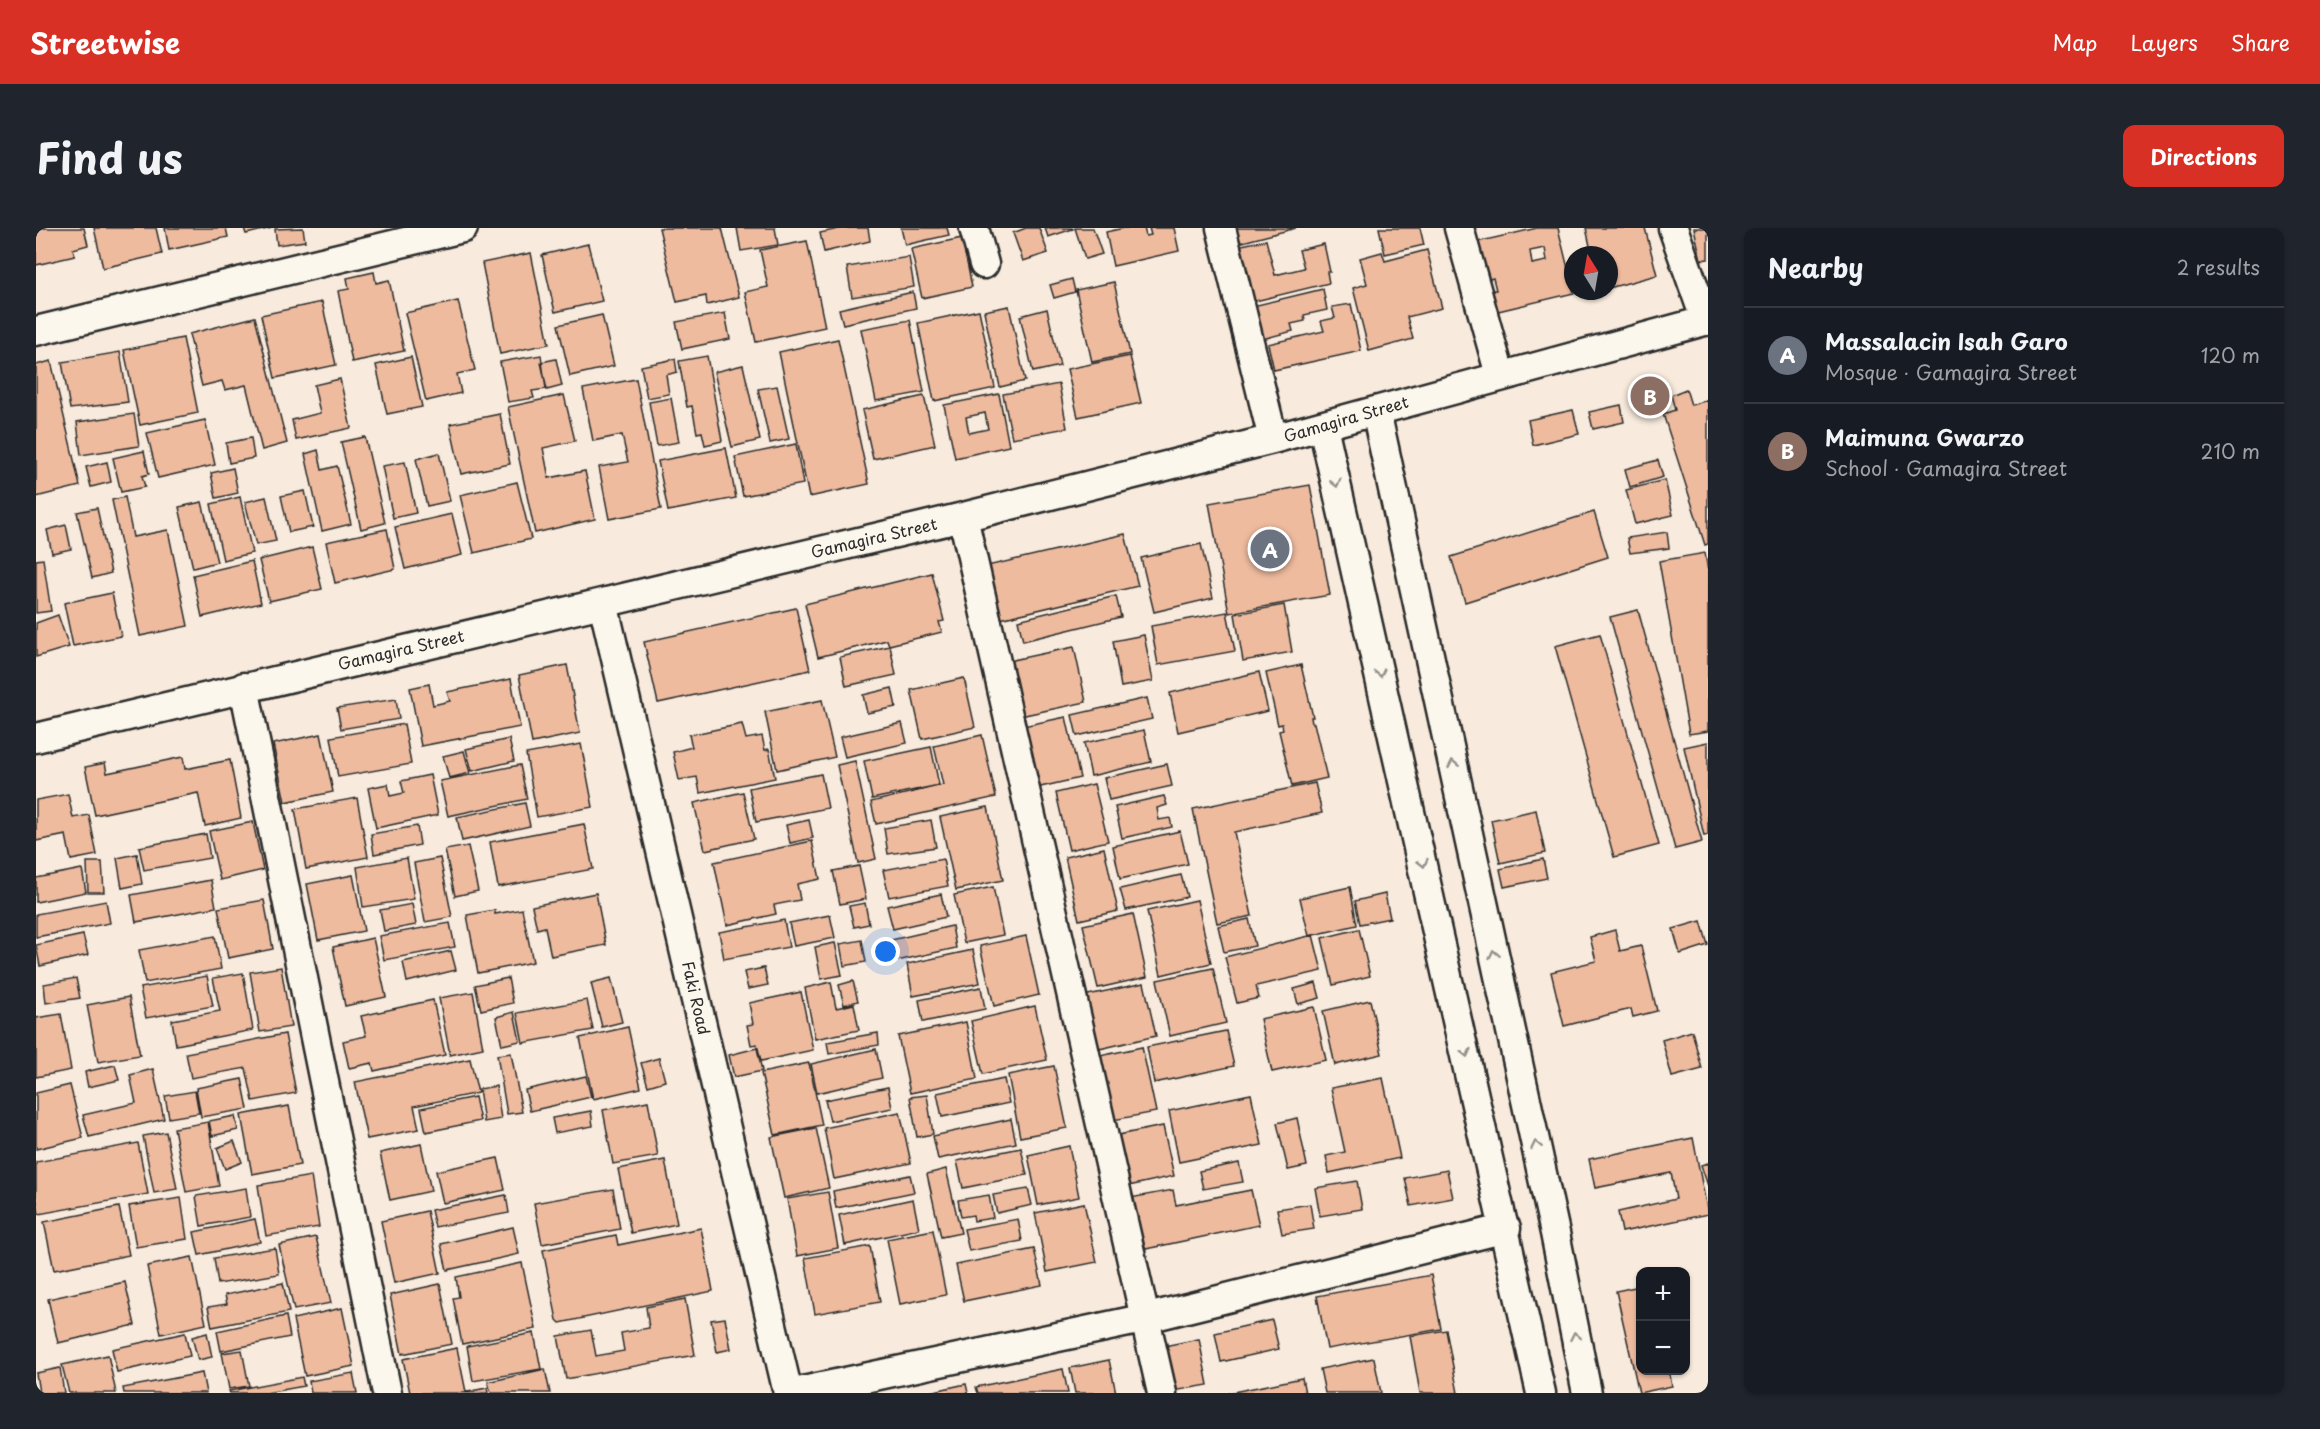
<!DOCTYPE html>
<meta charset="utf-8">
<style>
body{margin:0;font-family:"Playpen Sans",sans-serif;background:#20242c;color:#f1f3f6}
.controls{position:absolute;right:18px;bottom:18px;display:grid;overflow:hidden;border-radius:12px;box-shadow:0 2px 4px #0004}
.controls button{width:54px;height:54px;display:grid;place-items:center;padding:0;border:0;border-bottom:2px solid #363941;background:#171b24;color:#f1f3f6;font:30px sans-serif}
.compass{position:absolute;left:1528px;top:18px;width:54px;height:54px;border-radius:50%;background:#171b24;box-shadow:0 2px 4px #0004;rotate:349deg}
.you{position:absolute;left:850px;top:724px;width:21px;height:21px;margin:-15px;border:4px solid #fff;border-radius:50%;background:#1a73e8;box-shadow:0 0 0 9px #1a73e833}
.badge{display:grid;place-items:center;width:39px;height:39px;border-radius:50%;background:#d93025;color:#fff;font-size:20px;font-weight:700}
.pin{position:absolute;translate:-50% -50%;border:3px solid #fff;box-shadow:0 2px 6px #0006}
.list{margin:0;padding:0;list-style:none}
h2{display:flex;justify-content:space-between;align-items:center;height:78px;margin:0;padding:0 24px;font-size:26px}
h2 small{font-size:20px;font-weight:400;color:#9ea1a6}
.list li{display:grid;grid-template-columns:39px 1fr auto;gap:18px;align-items:center;box-sizing:border-box;height:96px;padding:0 24px;border-top:2px solid #363941}
.list b{display:block;font-size:22px;white-space:nowrap}
.list p{margin:0;font-size:20px;white-space:nowrap;color:#9ea1a6}
.list em{font-size:20px;font-style:normal;color:#9ea1a6}
.map{position:relative;flex:none;width:1672px;height:1165px;overflow:hidden;border-radius:12px}
header{display:flex;align-items:center;gap:36px;box-sizing:border-box;height:84px;padding:0 30px;background:#d93025;color:#fff}
header strong{font-size:28px}
nav{display:flex;gap:33px;margin-inline-start:auto;font-size:21px}
.intro{display:flex;align-items:center;justify-content:space-between;box-sizing:border-box;height:144px;padding:0 36px}
h1{margin:0;font-size:42px}
.button{padding:15px 27px;border-radius:12px;background:#d93025;color:#fff;font-size:21px;font-weight:700}
main{display:flex;gap:36px;padding:0 36px}
aside{flex:1;background:#171b24;border-radius:12px;box-shadow:0 2px 4px #0004}
.map>svg:first-child{display:block}
</style>
<header>
<strong>Streetwise</strong>
<nav><a>Map</a><a>Layers</a><a>Share</a></nav>
</header>
<div class="intro"><h1>Find us</h1><a class="button">Directions</a></div>
<main>
<div class="map">
<svg width="1672" height="1165" viewBox="0 0 1672 1165">
<rect width="100%" height="100%" fill="#f8ebdd"/>
<filter id="ink" filterUnits="userSpaceOnUse"><feTurbulence type="fractalNoise" baseFrequency=".0167" numOctaves="2"/><feDisplacementMap in="SourceGraphic" scale="12" xChannelSelector="R" yChannelSelector="G"/><feConvolveMatrix kernelMatrix="1 2 1 2 8 2 1 2 1" color-interpolation-filters="sRGB"/></filter>
<g filter="url(#ink)">
<path fill="#eebb9f" stroke="#2b2b2b" stroke-width="1.5" fill-rule="evenodd" d="M0 0H48L52 17 37 21 39 28 0 37Z
M58 0H120L126 26 67 40Z
M129 0H190L192 9 133 22Z
M208 0H236L210 6Z
M267 0 269 13 241 17 239 1Z
M623 0H686L703 69 671 77 670 68 641 74Z
M701 0H739L742 17 705 23Z
M807 0H832L834 13 788 24 784 5Z
M865 0H911L913 7 869 17Z
M990 0H1003L1012 25 987 33 977 5Z
M1009 0H1036L1037 1 1012 9Z
M1039 0H1057L1066 26 1049 31Z
M1088 0H1108L1110 8 1115 7 1113 0H1138L1143 23 1077 38 1070 4Z
M1195 0H1260L1199 16Z
M1343 0H1384L1388 17 1349 26Z
M1501 0H1522L1538 65 1458 84 1455 62H1460L1457 50 1450 52 1441 14ZM1509 20 1511 33 1496 36 1494 23Z
M1550 0H1609L1621 47 1573 60V27H1556Z
M1658 0H1672V31L1665 32Z
M926 10 936 59 886 70 875 21Z
M1230 12 1239 47 1268 40 1263 22 1288 16 1294 44H1291L1293 55 1215 74 1201 18Z
M771 13 789 99 720 114 709 64 732 59 724 22Z
M552 16 566 73 519 84 506 27Z
M1391 22 1406 80 1371 89 1377 111 1333 123 1317 60 1331 56 1324 30 1346 24 1349 33Z
M495 25 513 116 464 126 446 35Z
M873 29 878 59 816 69 811 39Z
M338 44 340 55 353 52 368 123 316 134 302 63 313 61 311 50Z
M1036 51 1039 64 1018 70 1014 57Z
M1078 54 1094 126 1056 134 1040 62Z
M1287 61 1291 82 1268 87 1269 93 1255 96 1257 103 1226 111 1217 78Z
M877 64 880 80 807 96 803 81Z
M422 73 439 142 421 146 425 165 390 173 369 85Z
M286 74 300 137 239 150 225 87Z
M1315 76 1325 123 1238 142 1232 116 1288 103 1285 93 1299 90 1296 79Z
M973 78 989 153 964 159 948 83Z
M1011 81 1024 138 997 144 984 88Z
M943 82 959 160 898 173 882 95Z
M689 85 694 111 646 121 640 94Z
M566 87 578 138 534 148 522 97Z
M219 89 251 215 226 222 210 157 189 162 186 153 166 158 153 106Z
M874 92 888 164 840 173 825 101Z
M147 110 162 185 104 197 88 122Z
M802 111 833 256 773 269 743 124Z
M84 124 92 174 34 181 26 134Z
M505 127 510 161 496 163 498 170 472 174 464 134Z
M671 128 686 213 669 217 666 204 661 205 656 178 651 179 643 133Z
M1094 128 1105 175 1042 189 1031 141Z
M375 129 386 179 351 186 340 137Z
M520 131 526 158 511 162 505 134Z
M639 131 641 144 630 147 633 166 611 170 605 138Z
M15 133 44 258 0 269V137Z
M707 137 724 212 696 219 678 144Z
M304 151 315 200 260 212 256 192 284 185 278 157Z
M600 151 625 281 573 291 563 239 592 234 586 207 557 213 547 161Z
M1023 156 1031 200 976 210 967 166Z
M741 158 753 211 734 215 722 161Z
M1650 161 1655 177 1672 172V316L1669 317 1627 186 1639 182 1635 167Z
M963 166 973 218 919 230 908 177ZM949 185 952 201 933 205 930 189Z
M528 167 539 213 507 220 513 250 549 243 559 291 499 305 472 179Z
M888 168 899 217 837 231 826 182Z
M635 170 643 214 621 218 613 174Z
M1585 177 1588 194 1557 201 1553 184Z
M1537 182 1543 206 1497 217 1492 192Z
M98 186 103 218 45 227 41 194Z
M464 186 474 236 425 246 414 196Z
M169 192 179 237 122 250 111 205Z
M329 209 349 295 325 301 305 214Z
M215 210 218 230 193 235 190 215Z
M760 216 767 256 707 268 699 229Z
M690 220 700 270 632 283 622 233Z
M282 222 286 242 301 238 315 296 286 303 269 226Z
M108 223 113 246 106 248 109 259 85 264 77 230Z
M403 225 414 273 391 278 380 231Z
M1622 232 1627 249 1594 259 1589 241Z
M71 234 75 254 55 259 50 239Z
M369 234 380 285 357 290 346 238Z
M197 240 202 265 180 270 175 245Z
M1629 252 1637 287 1599 296 1590 262Z
M481 254 495 311 438 325 424 267Z
M1274 257 1294 367 1193 385 1173 275Z
M269 263 277 299 253 304 245 268Z
M89 269 97 309 132 302 152 398 104 408 76 272Z
M204 269 216 325 187 332 175 276Z
M230 269 240 313 220 317 209 274Z
M166 274 181 334 157 340 143 279Z
M61 280 75 345 56 350 41 284Z
M1558 284 1572 329 1429 374 1415 329Z
M416 286 426 327 369 341 359 299Z
M30 297 35 321 16 325 11 302Z
M351 301 359 341 299 355 290 314Z
M1631 304 1633 320 1594 325 1591 310Z
M1089 306 1102 358 960 392 947 339Z
M1165 316 1177 370 1118 384 1105 330Z
M276 319 286 361 233 373 223 332Z
M1669 325 1672 344V503L1653 506 1623 333Z
M7 331 15 383 0 385V332Z
M216 333 225 375 166 389 157 347Z
M896 345 908 393 903 394 906 404 853 417 851 412 782 429 769 376Z
M76 365 85 408 37 418 28 375Z
M1080 368 1085 389 987 413 982 392Z
M1248 377 1256 424 1207 433 1199 386Z
M760 380 774 442 622 475 608 414Z
M1602 382 1666 614 1639 621 1574 389Z
M1191 384 1199 423 1122 437 1115 398Z
M22 387 33 419 0 429V395Z
M1564 406 1623 617 1578 629 1519 418Z
M1108 407 1117 453 1085 459 1077 413Z
M854 418 860 447 810 458 804 429Z
M1038 419 1050 474 984 488 972 433Z
M531 437 544 505 496 515 483 447Z
M1265 437 1277 489H1275L1276 496 1278 495 1291 550 1256 558 1243 503 1247 502 1246 496 1242 497 1230 445Z
M1223 444 1232 483 1142 504 1134 465Z
M928 450 939 499 886 511 875 462Z
M475 451 484 499 385 518 374 460 393 456 397 477 414 473 411 464Z
M856 460 860 479 831 485 827 467Z
M1111 470 1116 491 1041 508 1036 487Z
M360 471 363 491 305 501 301 480Z
M786 472 799 529 741 542 729 484Z
M1030 489 1044 550 1000 560 987 498Z
M866 495 871 515 809 529 804 509Z
M368 496 375 536 302 549 295 509Z
M706 496 710 511 726 508 729 522 733 521 739 550 664 565 661 549 643 552 637 524 656 519 653 507Z
M1108 502 1115 534 1055 548 1048 515Z
M285 506 297 564 249 574 237 516Z
M946 507 960 569 840 596 835 574 907 557 898 518Z
M473 511 478 533 436 543 430 521Z
M1672 514V607L1668 608 1648 519Z
M545 516 557 579 501 589 490 526Z
M895 519 903 557 836 571 828 533Z
M428 523 434 545 413 550 407 528Z
M147 529 149 541 194 532 205 590 169 598 162 565 59 587 49 539 69 535 71 545Z
M819 533 840 631 822 635 801 537Z
M1131 536 1136 558 1073 572 1068 550Z
M484 537 491 571 412 588 404 553Z
M785 546 792 580 720 594 713 560Z
M394 547 402 587 340 600 332 560 352 556 354 568 368 565 365 553Z
M1279 555 1286 585 1198 604 1216 688 1181 695 1157 581Z
M1058 556 1072 613 1033 622 1020 565Z
M707 564 718 611 669 622 658 575Z
M32 566 37 590 53 587 61 627 35 632 30 607 0 613V572Z
M1128 568 1131 577 1121 580 1123 592 1134 590 1136 599 1086 610 1079 579Z
M321 570 332 629 270 641 259 581Z
M489 575 494 598 426 613 421 589Z
M952 579 967 652 920 662 904 589Z
M1500 582 1509 625 1464 635 1455 592Z
M773 592 777 610 754 615 750 597Z
M895 592 900 619 852 626 848 600Z
M217 594 227 642 184 652 173 603Z
M548 596 557 641 462 659 454 614Z
M381 598 384 617 338 626 335 606Z
M1144 603 1152 636 1084 651 1077 618Z
M170 606 174 630 108 642 103 619Z
M776 613 784 651 761 656 764 672 738 677 740 686 691 697 678 634Z
M432 618 442 663 419 668 409 622Z
M1068 620 1082 683 1043 692 1029 629Z
M101 626 106 656 86 660 81 630Z
M371 630 378 671 327 679 321 639Z
M404 630 416 689 389 694 378 635Z
M907 631 912 658 853 669 847 642Z
M1507 631 1511 650 1468 659 1464 641Z
M51 634H66L68 664H52Z
M823 638 830 671 804 676 797 643Z
M46 641 50 664 0 674V650Z
M317 647 328 703 282 712 271 656Z
M1145 647 1151 669 1090 682 1084 661Z
M175 652 180 679 100 694 95 667Z
M957 659 967 707 928 715 918 667Z
M1314 659 1321 697 1273 708 1264 670Z
M560 665 570 717 515 728 509 699 501 701 496 678Z
M905 666 910 689 857 701 851 678Z
M1349 666 1354 690 1324 696 1319 673Z
M228 672 237 721 192 730 182 680Z
M1161 672 1175 735 1125 747 1111 683Z
M70 673 74 695 0 709V686Z
M829 675 833 696 818 699 813 678Z
M376 676 380 697 348 703 344 682Z
M486 681 497 734 442 745 431 687 459 682V686Z
M1097 686 1111 749 1062 760 1047 697Z
M794 687 799 710 758 718 753 695Z
M1213 691 1219 718 1188 724 1182 698Z
M748 692 753 719 688 731 683 704Z
M1665 693 1672 717 1644 726 1637 701Z
M414 695 419 719 348 732 343 708Z
M916 698 920 720 847 736 842 715Z
M1323 701 1334 748 1297 757 1286 710Z
M1579 702 1584 723 1605 718 1621 783 1597 789 1595 781 1528 798 1515 744 1560 733 1554 709Z
M47 707 52 727 4 738 0 717Z
M1277 707 1286 743 1220 758 1223 770 1201 775 1189 729Z
M179 708 185 741 109 755 103 722Z
M990 708 1003 767 958 778 944 718Z
M337 710 350 769 309 778 297 719Z
M826 712 830 734 808 738 804 716Z
M799 715 806 747 785 751 779 719Z
M937 722 944 755 877 768 871 736Z
M415 723 420 742 371 754 367 734Z
M245 739 255 799 224 804 214 744Z
M728 740 732 757 712 761 708 744Z
M1177 740 1190 795 1134 808 1121 752Z
M207 745 217 802 140 817 136 792 184 783 177 750Z
M171 748 177 778 110 790 104 760Z
M40 750 44 770 10 775 8 756Z
M472 750 477 775 445 782 439 757Z
M575 750 586 794 566 799 555 755Z
M817 753 822 773 808 777 803 757Z
M795 754 800 780 818 776 823 802 779 811 769 760Z
M1108 755 1120 808 1059 822 1047 768Z
M1280 755 1284 770 1262 776 1258 761Z
M945 759 949 781 887 794 883 772Z
M437 764 447 820 414 827 403 770Z
M765 764 777 822 725 833 721 816 715 817 711 797 717 796 713 775Z
M93 769 104 827 62 834 51 777Z
M397 772 409 827 338 843 336 835 313 840 307 813 330 808 325 788Z
M551 772 557 802 487 815 481 785Z
M1334 772 1346 826 1299 837 1287 783Z
M999 778 1011 832 947 846 935 793Z
M1278 779 1290 832 1236 844 1224 791Z
M478 784 484 813 466 817 460 789Z
M25 786 35 842 0 849V790Z
M930 794 941 851 874 865 862 808Z
M592 799 605 860 557 871 544 810Z
M1190 803 1198 838 1118 855 1111 819Z
M1656 803 1666 841 1636 849 1626 812Z
M842 805 843 817 793 826 791 814Z
M249 806 260 865 217 873 210 840 155 850 150 825Z
M1106 819 1120 884 1072 893 1059 829Z
M721 820 726 843 698 849 693 827Z
M840 821 846 850 781 865 775 836Z
M475 825 486 884 471 886 461 827Z
M623 830 629 853 612 858 605 835Z
M434 831 442 865 378 878 383 901 331 911 319 854Z
M773 835 786 897 739 907 725 845Z
M79 837 83 852 52 859 49 844Z
M1018 838 1031 900 984 909 972 847Z
M117 841 128 891 53 909 47 887 100 875 94 847Z
M550 848 555 869 494 883 489 862Z
M1347 850 1364 930 1293 945 1290 928 1309 924 1295 860Z
M206 851 212 881 165 889 160 860Z
M968 851 973 875 906 889 901 865Z
M34 857 47 910 0 921V865Z
M460 858 465 891 448 894 443 861Z
M852 859 856 880 794 893 789 872Z
M159 863 163 885 133 890 129 868Z
M1215 866 1226 917 1143 934 1133 883Z
M891 867 897 906 881 909 874 869Z
M439 869 444 893 390 904 385 880Z
M612 873 622 928 577 936 567 882Z
M253 878 264 937 216 946 205 887Z
M555 883 557 898 519 905 516 890Z
M864 884 875 935 798 951 788 900Z
M199 888 202 902 176 908 173 893Z
M1261 890 1271 938 1252 942 1241 895Z
M975 891 980 915 902 931 897 908Z
M172 894 183 958 150 964 138 900Z
M1127 898 1138 948 1088 959 1077 908Z
M780 900 793 960 748 970 735 909Z
M130 904 141 961 118 965 107 908Z
M1657 910 1672 986 1586 1004 1582 984 1640 971 1635 945 1559 960 1553 931Z
M198 913 206 934 189 941 181 920Z
M102 915 112 966 3 986 0 969V934Z
M385 916 395 963 354 972 344 925Z
M1033 918 1043 969 1002 977 992 927Z
M985 920 991 947 927 960 921 933Z
M462 930 469 962 407 975 400 943Z
M629 932 641 996 595 1005 582 941Z
M1203 935 1207 954 1167 961 1163 943Z
M1672 935V958L1665 937Z
M910 941 925 1005 905 1009 891 946Z
M1411 942 1417 970 1375 978 1369 950Z
M874 947 878 964 800 980 797 963Z
M275 948 283 999 230 1008 222 957Z
M1321 953 1326 981 1284 988 1279 960Z
M210 960 214 989 165 998 160 968Z
M577 961 584 1001 506 1016 498 975Z
M992 961 996 977 961 985 957 967Z
M1137 962 1140 977 1215 962 1223 997 1105 1022 1094 970Z
M792 964 802 1020 761 1028 751 971Z
M470 967 473 985 399 999 395 982Z
M953 967 957 990 938 993 937 987 925 989 922 972Z
M145 970 151 1011 100 1019 93 978Z
M877 971 883 1001 809 1017 803 987Z
M1048 975 1061 1034 1011 1044 999 985Z
M1274 976 1278 1001 1246 1006 1241 981Z
M83 979 93 1027 18 1042 8 994Z
M391 983 404 1045 358 1055 345 993Z
M219 991 224 1014 163 1027 158 1004Z
M982 991 986 1013 933 1023 928 1001Z
M477 999 483 1026 411 1042 405 1016Z
M665 1000 677 1063 524 1095 521 1092 507 1022 580 1007 582 1017Z
M897 1002 910 1067 864 1076 851 1011Z
M280 1009 295 1075 258 1082 243 1017Z
M834 1018 844 1074 779 1086 769 1030Z
M239 1020 243 1046 182 1056 178 1030Z
M998 1021 1006 1057 928 1073 920 1037Z
M156 1029 170 1096 125 1106 111 1038Z
M486 1035 500 1101 426 1116 417 1070 423 1069 420 1049Z
M1395 1047 1405 1101 1291 1121 1281 1068Z
M89 1054 99 1097 22 1115 12 1071Z
M247 1055 253 1084 176 1099 172 1079 191 1076 189 1067Z
M404 1056 416 1116 366 1126 354 1067Z
M1604 1058V1142H1633L1636 1158 1603 1165 1580 1063Z
M649 1071 659 1127 530 1151 522 1108 555 1102 560 1128 588 1123 585 1105 613 1100 610 1079Z
M306 1080 318 1138 269 1148 257 1091Z
M250 1088 254 1109 185 1123 181 1103Z
M689 1090 695 1121 681 1124 675 1092Z
M1236 1092 1243 1121 1185 1134 1179 1105Z
M1410 1102 1422 1165H1384L1374 1108Z
M149 1105 154 1128 81 1144 76 1121Z
M171 1105 176 1129 162 1132 156 1109Z
M498 1105 505 1141 437 1153 431 1118Z
M1163 1111 1172 1157 1132 1164 1123 1119Z
M421 1120 430 1164 451 1160 452 1165H374L367 1131Z
M206 1122 213 1158 193 1161 186 1125Z
M72 1127 80 1165H33L26 1137Z
M1338 1130 1345 1165H1289L1284 1141Z
M1073 1132 1080 1165H1039L1034 1140Z
M24 1140 28 1165H3L0 1145Z
M509 1141 514 1165H455L452 1154Z
M1027 1141 1032 1165H942L940 1159Z
M166 1145 170 1165H88L87 1160Z
M317 1145 321 1165H275L273 1153Z
M266 1149 268 1158 230 1165H194L193 1163Z
M1266 1150 1269 1165H1192Z
M930 1156 932 1165H889Z"/>
<g fill="none" stroke-linecap="round" stroke-linejoin="round">
<g stroke="#2b2b2b" stroke-width="33">
<path id="minor" d="M938 0 948 36
M1185 0 1237 211
M1423 0 1464 147
M1637 0 1670 93
M0 103 427 0
M1340 183 1519 1005 1551 1165
M1287 198 1505 1165
M927 289 1126 1165
M567 375 752 1165
M208 459 351 1165
M0 510 927 289 1237 211 1672 92
M758 1165 1111 1090 1470 1000"/>
</g>
<use href="#minor" stroke="#fbf7ec" stroke-width="28"/>
</g>
<defs><path id="oneway-chevron" d="M-2-3.5L2.5 0L-2 3.5" fill="none" stroke-width="1.6" stroke-linecap="round" stroke-linejoin="round" transform="scale(1.5)"/></defs>
<g stroke="#93918c">
<use href="#oneway-chevron" transform="translate(1300 255) rotate(77)"/>
<use href="#oneway-chevron" transform="translate(1344 445) rotate(77)"/>
<use href="#oneway-chevron" transform="translate(1417 536) rotate(-102)"/>
<use href="#oneway-chevron" transform="translate(1387 635) rotate(77)"/>
<use href="#oneway-chevron" transform="translate(1458 726) rotate(-102)"/>
<use href="#oneway-chevron" transform="translate(1430 825) rotate(77)"/>
<use href="#oneway-chevron" transform="translate(1500 917) rotate(-102)"/>
<use href="#oneway-chevron" transform="translate(1539 1108) rotate(-101)"/>
</g>
</g>
<g text-anchor="middle" stroke-width="4.5" stroke-linejoin="round" paint-order="stroke">
<g font-size="16" fill="#2b2b2b" stroke="#fbf7ec">
<text transform="translate(1310 191) rotate(-16)" y="6">Gamagira Street</text>
<text transform="translate(838 310) rotate(-13)" y="6">Gamagira Street</text>
<text transform="translate(365 422) rotate(-13)" y="6">Gamagira Street</text>
<text transform="translate(660 770) rotate(77)" y="6">Faki Road</text>
</g>
</g>
</svg>
<div class="controls">
<button>+</button>
<button>−</button>
</div>
<svg class="compass" viewBox="-18 -18 36 36"><path d="M0-13l5 13h-10z" fill="#e53935"/><path d="M0 13l5-13h-10z" fill="#9ea1a6"/></svg>
<div class="you"></div>
<div class="pin badge" style="left:1234px;top:321px;background:#6b7280">A</div>
<div class="pin badge" style="left:1614px;top:168px;background:#8d6e63">B</div>
</div>
<aside>
<h2>Nearby<small>2 results</small></h2>
<ul class="list">
<li><span class="badge" style="background:#6b7280">A</span><div><b>Massalacin Isah Garo</b><p>Mosque · Gamagira Street</p></div><em>120 m</em></li>
<li><span class="badge" style="background:#8d6e63">B</span><div><b>Maimuna Gwarzo</b><p>School · Gamagira Street</p></div><em>210 m</em></li>
</ul>
</aside>
</main>
